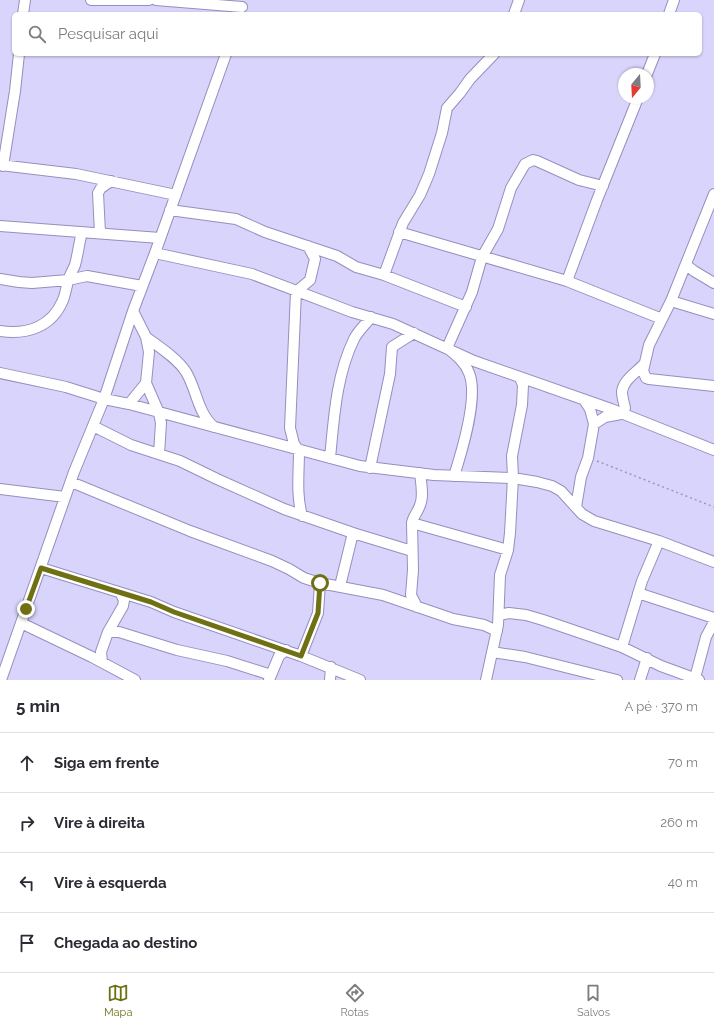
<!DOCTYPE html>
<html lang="pt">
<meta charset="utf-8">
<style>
body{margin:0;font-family:Raleway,sans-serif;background:#f2f2f3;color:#2b2b33}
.compass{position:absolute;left:618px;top:68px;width:36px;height:36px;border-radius:50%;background:#fff;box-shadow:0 1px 3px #0004;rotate:198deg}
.stop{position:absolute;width:12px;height:12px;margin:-9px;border:3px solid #6f7013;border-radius:50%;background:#fff}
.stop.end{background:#6f7013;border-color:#fff;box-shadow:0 1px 4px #0008}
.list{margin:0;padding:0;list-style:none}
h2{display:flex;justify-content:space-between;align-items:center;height:52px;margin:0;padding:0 16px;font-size:17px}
h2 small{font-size:13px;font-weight:400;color:#7c7c81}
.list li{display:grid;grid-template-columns:26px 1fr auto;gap:12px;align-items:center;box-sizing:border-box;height:60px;padding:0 16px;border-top:1px solid #e1e1e2}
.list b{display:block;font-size:15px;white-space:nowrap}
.list em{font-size:13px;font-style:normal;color:#7c7c81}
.icon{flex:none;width:22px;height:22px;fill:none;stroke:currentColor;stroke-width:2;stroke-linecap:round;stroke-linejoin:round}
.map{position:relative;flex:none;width:714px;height:680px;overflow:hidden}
.search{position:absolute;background:#fff;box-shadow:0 1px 3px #0004;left:12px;right:12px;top:12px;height:44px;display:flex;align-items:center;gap:10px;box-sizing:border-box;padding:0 14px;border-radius:6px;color:#7c7c81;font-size:15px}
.sheet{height:292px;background:#fff}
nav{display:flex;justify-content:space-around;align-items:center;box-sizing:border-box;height:56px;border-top:1px solid #e1e1e2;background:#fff;font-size:11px;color:#7c7c81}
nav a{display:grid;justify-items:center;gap:2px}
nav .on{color:#6f7013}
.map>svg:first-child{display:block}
</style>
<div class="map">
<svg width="714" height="680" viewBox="0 0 714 680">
<rect width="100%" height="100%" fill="#d8d4fb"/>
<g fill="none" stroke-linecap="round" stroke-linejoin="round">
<g stroke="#958fbd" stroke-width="12">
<path id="minor" d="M91 0H149
M156 0 242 7
M23 14 25 0
M514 14 519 0
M669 14 674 0
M647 74 655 54
M0 165 76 174 176 195
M3 166 15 91 19 54
M714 194 671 301 649 345 643 371 646 378 649 379 714 386
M170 210 236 219 265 232 337 256 356 267 384 275 466 307
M0 226 160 238
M399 232 567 281 662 319
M100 233 98 193 101 188 111 181
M155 253 252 274 352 312 393 324 474 361 611 409 714 450
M686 265 694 271 714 283
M384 275 403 223 420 195 429 174 442 133 447 108 460 93 470 79 494 54
M0 279 19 282 32 283 68 280 87 276 142 286
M567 281 597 200 638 98
M671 301 714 314
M133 311 146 337 149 352 146 383 159 413 161 423 159 454
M0 331C27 335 52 327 63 300 66 293 66 286 69 279 70 274 73 270 75 265 78 254 79 243 82 232
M146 337C159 347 177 358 186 372 197 390 197 412 214 427
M0 373 66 387 104 399 129 404 360 466 434 475 513 478 537 482 552 486 561 491 582 514 594 521 659 541 714 562
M129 404 146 383
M594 424 605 417 621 414 625 408C624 403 622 397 622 392 623 380 637 372 644 364
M93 426 131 445 180 461 217 479 284 509 353 533 340 586
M330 458C334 418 336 376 354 339 358 331 366 324 371 317
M370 468 390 374 392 347 395 345 414 333
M454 476C462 451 479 396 469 373 465 362 456 355 447 348L472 292 482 257 498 229 511 188 525 164 533 160 537 161 579 180 603 186
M71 482 190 531 272 561 289 569 304 578 320 583 383 595 453 619 484 625 497 631
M0 489 65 497
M576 507 581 477 588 458 594 424 590 409 584 400
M302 516C296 494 299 473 299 451L294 444 290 428 296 292 310 280 315 259 308 246
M412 523 508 550
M353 533 412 551
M41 568 151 602 174 612 301 656 360 680
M638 593 714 618
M417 607 411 595 413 570 412 523C413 516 418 512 420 505 424 496 421 483 420 473
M499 615 509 613 526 615 543 620 622 647 661 666 699 680
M21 623 92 657 135 680
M108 632H119L177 650 227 661 271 675
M622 647 642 581 659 541
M492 652 525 657 617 680
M301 656 318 613 320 583
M102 662 101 652 108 632 123 606 124 600 121 594
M695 678 706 637 714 622
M1 680 74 472 104 399 133 311 155 253 226 54
M269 680 279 656 286 650
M330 680 331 667
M486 680 498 625 500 575 508 550 510 533 513 478 512 456 522 405 523 385 520 378
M640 680 647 658"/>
</g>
<path stroke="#9b98b7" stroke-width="1.5" stroke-dasharray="2 3" stroke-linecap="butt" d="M597 461 714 507"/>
<use href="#minor" stroke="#fff" stroke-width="10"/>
</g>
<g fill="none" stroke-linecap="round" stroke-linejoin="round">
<path stroke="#6f7013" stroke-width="5" d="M26 609 41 568 151 602 174 612 301 656 318 613 320 583"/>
</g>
</svg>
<svg class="compass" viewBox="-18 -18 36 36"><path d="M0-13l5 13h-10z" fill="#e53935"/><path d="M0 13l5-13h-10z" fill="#7c7c81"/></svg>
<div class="stop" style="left:320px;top:583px"></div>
<div class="stop end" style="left:26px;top:609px"></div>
<div class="search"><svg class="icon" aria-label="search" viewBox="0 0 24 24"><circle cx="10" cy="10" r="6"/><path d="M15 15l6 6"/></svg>Pesquisar aqui</div>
</div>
<section class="sheet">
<h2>5 min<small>A pé · 370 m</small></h2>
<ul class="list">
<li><svg class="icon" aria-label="ahead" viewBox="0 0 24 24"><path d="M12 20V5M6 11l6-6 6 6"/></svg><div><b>Siga em frente</b></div><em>70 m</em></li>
<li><svg class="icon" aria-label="right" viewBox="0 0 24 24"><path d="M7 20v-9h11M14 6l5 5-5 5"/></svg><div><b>Vire à direita</b></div><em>260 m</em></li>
<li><svg class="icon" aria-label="left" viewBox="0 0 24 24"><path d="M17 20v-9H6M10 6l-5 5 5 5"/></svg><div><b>Vire à esquerda</b></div><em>40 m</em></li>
<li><svg class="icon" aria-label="arrive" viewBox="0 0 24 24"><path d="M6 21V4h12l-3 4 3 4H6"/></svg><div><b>Chegada ao destino</b></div></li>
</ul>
</section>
<nav>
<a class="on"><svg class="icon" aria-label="map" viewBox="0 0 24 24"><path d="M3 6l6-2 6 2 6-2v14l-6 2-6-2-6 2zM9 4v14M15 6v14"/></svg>Mapa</a>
<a><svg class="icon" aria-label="directions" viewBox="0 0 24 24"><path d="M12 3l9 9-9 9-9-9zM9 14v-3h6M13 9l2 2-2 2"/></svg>Rotas</a>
<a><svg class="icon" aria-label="saved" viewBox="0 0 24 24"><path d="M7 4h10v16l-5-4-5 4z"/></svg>Salvos</a>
</nav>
